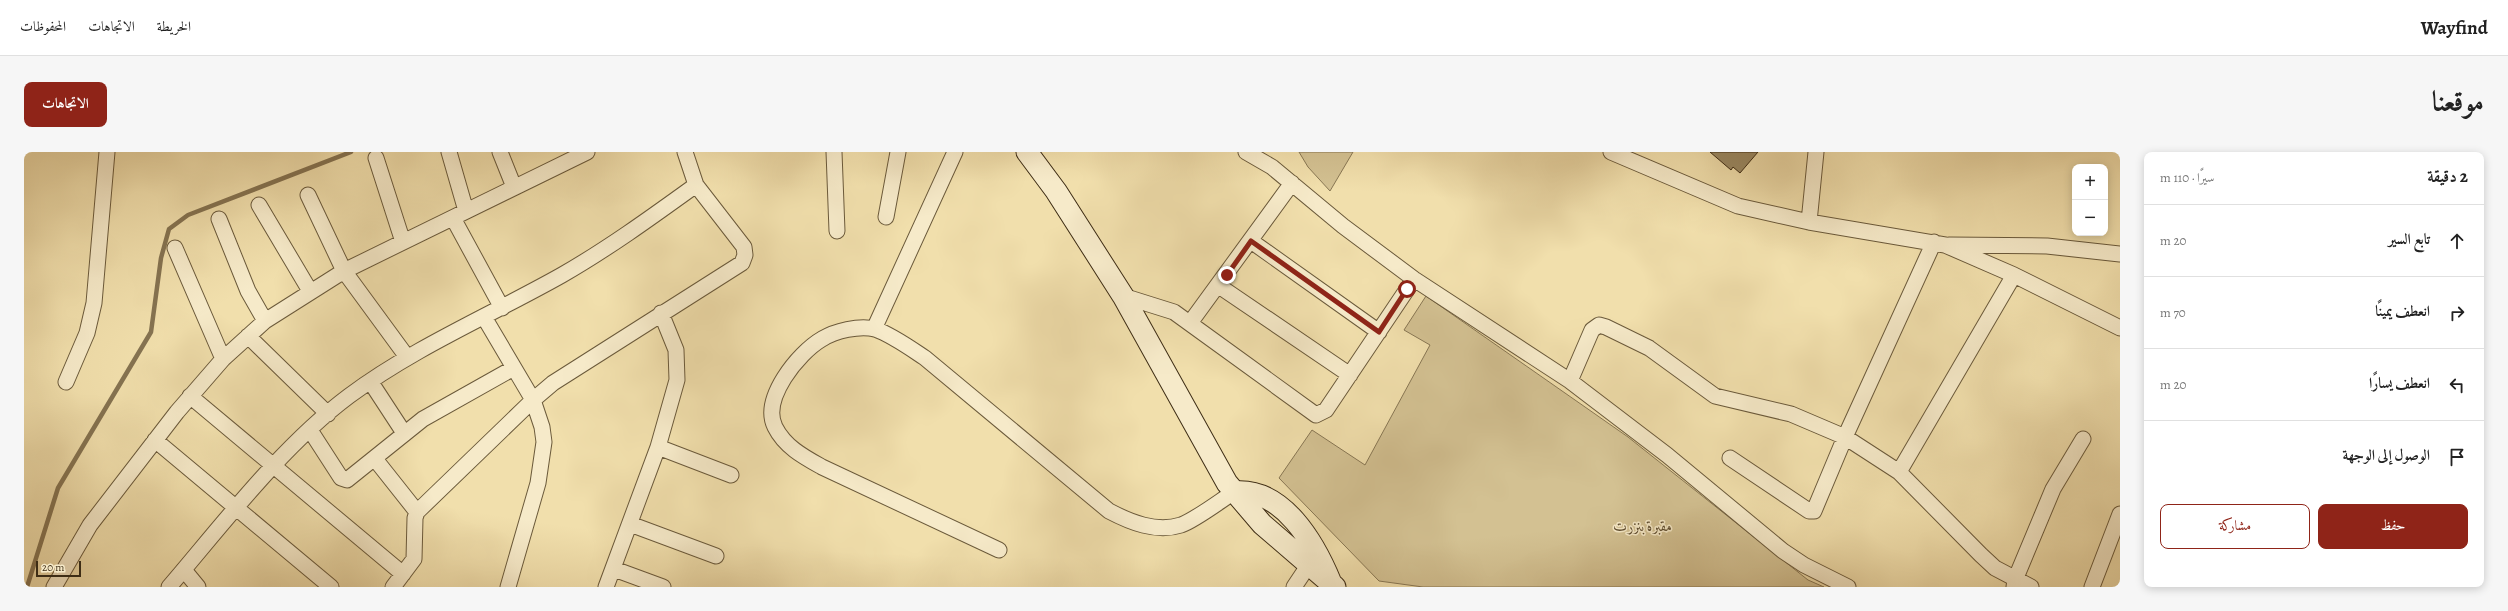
<!DOCTYPE html>
<html lang="ar">
<meta charset="utf-8">
<style>
body{margin:0;font-family:Alegreya,Amiri,serif;background:#f6f6f6;color:#222;direction:rtl}
.controls{position:absolute;right:12px;top:12px;display:grid;overflow:hidden;border-radius:8px;box-shadow:0 2px 10px #0003}
.controls button{width:36px;height:36px;display:grid;place-items:center;padding:0;border:0;border-bottom:1px solid #e0e0e0;background:#fff;color:#222;font:20px sans-serif}
.scale{position:absolute;left:12px;bottom:10px;width:45px;box-sizing:border-box;padding-left:4px;border:2px solid #3e2d15;border-top:0;font-size:11px;line-height:14px;white-space:nowrap;color:#3e2d15;-webkit-text-stroke:3px #f6eac9;paint-order:stroke}
.stop{position:absolute;width:12px;height:12px;margin:-9px;border:3px solid #8f2418;border-radius:50%;background:#fff}
.stop.end{background:#8f2418;border-color:#fff;box-shadow:0 1px 4px #0008}
.list{margin:0;padding:0;list-style:none}
h2{display:flex;justify-content:space-between;align-items:center;height:52px;margin:0;padding:0 16px;font-size:17px}
h2 small{font-size:13px;font-weight:400;color:#767676}
.list li{display:grid;grid-template-columns:26px 1fr auto;gap:12px;align-items:center;box-sizing:border-box;height:72px;padding:0 16px;border-top:1px solid #e0e0e0}
.list b{display:block;font-size:15px;white-space:nowrap}
.list em{font-size:13px;font-style:normal;color:#767676}
.actions{display:flex;gap:8px;padding:12px 16px}
.actions a{flex:1;padding:9px 0;border:1px solid #8f2418;border-radius:8px;text-align:center;font-size:14px;color:#8f2418}
.actions .main{background:#8f2418;color:#fff}
.icon{flex:none;width:22px;height:22px;fill:none;stroke:currentColor;stroke-width:2;stroke-linecap:round;stroke-linejoin:round}
.map{position:relative;flex:none;width:2096px;height:435px;overflow:hidden;direction:ltr;border-radius:8px}
header{display:flex;align-items:center;gap:24px;box-sizing:border-box;height:56px;padding:0 20px;background:#fff;border-bottom:1px solid #e0e0e0}
header strong{font-size:19px}
nav{display:flex;gap:22px;margin-inline-start:auto;font-size:14px}
.intro{display:flex;align-items:center;justify-content:space-between;box-sizing:border-box;height:96px;padding:0 24px}
h1{margin:0;font-size:28px}
.button{padding:10px 18px;border-radius:8px;background:#8f2418;color:#fff;font-size:14px;font-weight:700}
main{display:flex;gap:24px;padding:0 24px}
aside{flex:1;background:#fff;border-radius:8px;box-shadow:0 2px 10px #0003}
.map>svg:first-child{display:block}
</style>
<header>
<strong>Wayfind</strong>
<nav><a>الخريطة</a><a>الاتجاهات</a><a>المحفوظات</a></nav>
</header>
<div class="intro"><h1>موقعنا</h1><a class="button">الاتجاهات</a></div>
<main>
<aside>
<h2>2 دقيقة<small>سيرًا · 110 m</small></h2>
<ul class="list">
<li><svg class="icon" aria-label="ahead" viewBox="0 0 24 24"><path d="M12 20V5M6 11l6-6 6 6"/></svg><div><b>تابع السير</b></div><em>20 m</em></li>
<li><svg class="icon" aria-label="right" viewBox="0 0 24 24"><path d="M7 20v-9h11M14 6l5 5-5 5"/></svg><div><b>انعطف يمينًا</b></div><em>70 m</em></li>
<li><svg class="icon" aria-label="left" viewBox="0 0 24 24"><path d="M17 20v-9H6M10 6l-5 5 5 5"/></svg><div><b>انعطف يسارًا</b></div><em>20 m</em></li>
<li><svg class="icon" aria-label="arrive" viewBox="0 0 24 24"><path d="M6 21V4h12l-3 4 3 4H6"/></svg><div><b>الوصول إلى الوجهة</b></div></li>
</ul>
<div class="actions"><a class="main">حفظ</a><a>مشاركة</a></div>
</aside>
<div class="map">
<svg width="2096" height="435" viewBox="0 0 2096 435">
<rect width="100%" height="100%" fill="#f1dfac"/>
<filter id="stains"><feTurbulence type="fractalNoise" baseFrequency=".005" numOctaves="4"/><feColorMatrix values="0 0 0 0 .2 0 0 0 0 .09 0 0 0 0 .02 0 0 0 .5 -.17"/></filter>
<radialGradient id="worn" r=".72"><stop offset=".6" stop-color="#630" stop-opacity="0"/><stop offset="1" stop-color="#630" stop-opacity=".3"/></radialGradient>
<path fill="#d3c192" stroke="#887754" d="M1275 0H1329L1306 39 1284 15Z
M1402 144 1604 285 1784 428 1800 435H1399L1355 429 1255 326 1288 278 1341 313 1406 193 1380 178Z"/>
<g fill="none" stroke-linecap="round" stroke-linejoin="round">
<path stroke="#857351" stroke-width="4.5" d="M3 435 34 336 127 180 137 106 145 77 164 63 327 0"/>
</g>
<path fill="#9b8a64" stroke="#3e2d15" d="M1686 0H1734L1716 21 1709 15 1707 18Z"/>
<g fill="none" stroke-linecap="round" stroke-linejoin="round">
<g stroke="#6b5a3b" stroke-width="17">
<path id="street" d="M425 0 442 59
M476 0 490 35
M810 0 813 79
M1222 0 1248 15 1319 74 1390 127 1546 229 1643 303 1759 399 1780 413 1824 435
M1587 0 1714 54 1785 70 1921 93 1990 123 2096 176
M352 6 379 90
M284 43 320 119 383 205
M235 53 286 139
M862 65 874 0
M429 66 478 156
M195 67 224 139 241 169
M1785 70 1792 0
M1227 89 1355 180
M1925 93 2023 94 2096 102
M151 96 199 207
M1195 134 1326 223
M1099 144 1150 160 1292 263 1302 258 1390 127
M460 165 509 248 518 275 520 290 514 331 484 435
M1166 171 1268 31
M850 177 931 0
M224 184 304 262
M346 229 380 281
M1546 229 1568 178 1575 173 1582 175 1625 196 1691 244 1767 262 1821 285 1875 320 1957 403 1971 416 2007 435
M42 230 63 181 70 151 83 0
M166 244 379 422
M286 278 317 326 323 328 399 267 488 217
M131 288 307 435
M634 295 707 323
M1706 306 1785 359H1790L1821 285 1910 90
M351 307 393 360
M1875 320 1990 123
M606 372 692 404
M975 398 798 315C780 305 761 295 751 275 737 247 774 201 798 187 811 179 835 173 851 177 868 183 886 196 901 206L1085 359C1106 370 1132 381 1157 373 1171 368 1196 349 1210 340
M590 417 639 435
M160 418 174 435
M30 435 66 373 153 260 199 207 241 169 320 119 563 0
M145 435C199 372 258 294 325 244 391 195 467 163 538 123 585 96 629 64 672 33
M369 435 390 407 391 366 393 360 509 248 529 231 718 111 721 103 720 95 672 33 661 0
M582 435 634 295 653 228 652 198 637 161
M1270 435 1284 414
M1990 435 1991 428 2029 337 2059 287
M2068 435 2096 362"/>
</g>
<g stroke="#3e2d15" stroke-width="23">
<path id="secondary" d="M1003 0 1032 39 1099 144 1203 331 1238 372 1311 435
M1210 340C1259 335 1291 392 1307 431"/>
</g>
<use href="#street" stroke="#f6eac9" stroke-width="15"/>
<use href="#secondary" stroke="#f6eac9" stroke-width="21"/>
</g>
<g fill="none" stroke-linecap="round" stroke-linejoin="round">
<path stroke="#8f2418" stroke-width="5" d="M1203 123 1227 89 1355 180 1383 137"/>
</g>
<g text-anchor="middle" stroke-width="3" stroke-linejoin="round" paint-order="stroke">
<g font-size="15" font-style="italic" fill="#5c4b2e" stroke="#f6eac9">
<text x="1619" y="379">مقبرة بنزرت</text>
</g>
</g>
<rect width="100%" height="100%" filter="url(#stains)"/>
<rect width="100%" height="100%" fill="url(#worn)"/>
</svg>
<div class="controls">
<button>+</button>
<button>−</button>
</div>
<div class="scale">20 m</div>
<div class="stop" style="left:1383px;top:137px"></div>
<div class="stop end" style="left:1203px;top:123px"></div>
</div>
</main>
